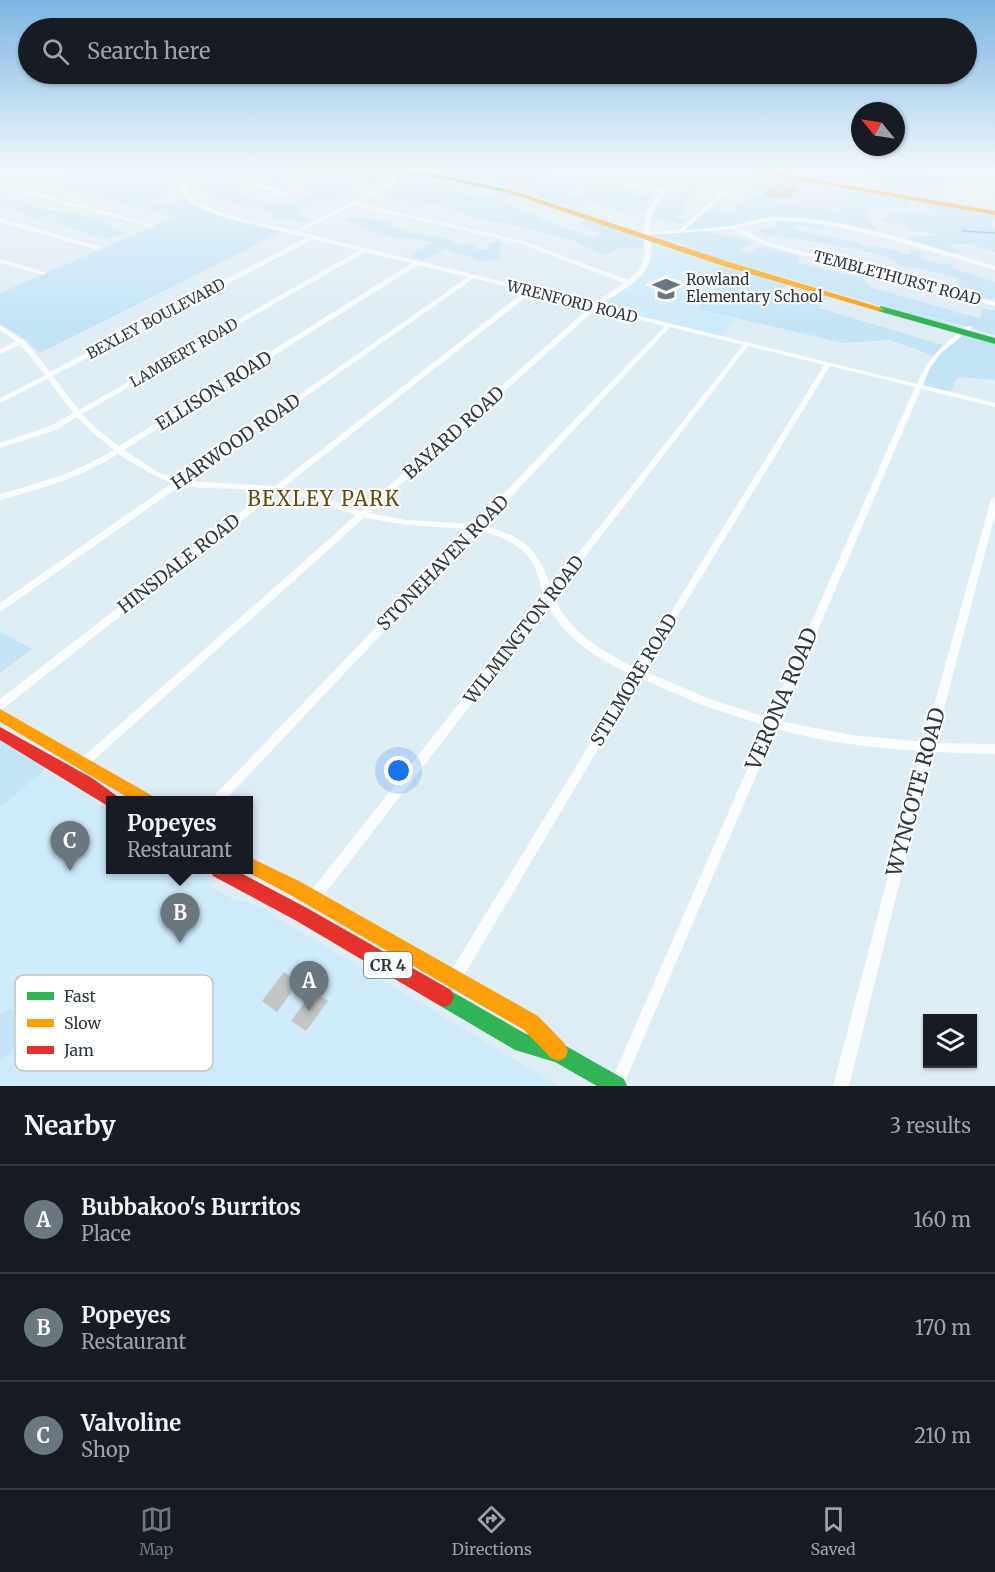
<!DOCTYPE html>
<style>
body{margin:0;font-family:Merriweather,serif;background:#242831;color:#f1f3f6}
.controls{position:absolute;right:18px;bottom:18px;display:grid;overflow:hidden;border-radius:0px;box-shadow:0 2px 4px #0004}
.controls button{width:54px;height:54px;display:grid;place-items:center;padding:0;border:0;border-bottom:2px solid #363941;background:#171b24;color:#f1f3f6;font:30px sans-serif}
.compass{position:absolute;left:851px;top:102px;width:54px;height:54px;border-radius:50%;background:#171b24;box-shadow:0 2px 4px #0004;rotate:300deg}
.you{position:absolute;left:399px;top:771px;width:21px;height:21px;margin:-15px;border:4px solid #fff;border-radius:50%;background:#1a73e8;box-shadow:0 0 0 9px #1a73e833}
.badge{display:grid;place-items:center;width:39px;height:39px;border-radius:50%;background:#6b777f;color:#fff;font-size:20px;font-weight:700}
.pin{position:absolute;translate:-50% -50px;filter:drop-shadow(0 2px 3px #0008)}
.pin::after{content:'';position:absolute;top:32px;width:21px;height:18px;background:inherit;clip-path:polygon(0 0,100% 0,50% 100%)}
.popup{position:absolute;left:106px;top:796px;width:147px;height:78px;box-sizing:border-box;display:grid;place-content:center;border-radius:0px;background:#171b24;filter:drop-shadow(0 2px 4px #0005);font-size:20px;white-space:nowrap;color:#9ea1a6}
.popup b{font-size:22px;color:#f1f3f6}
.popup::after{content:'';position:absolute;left:50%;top:100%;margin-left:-12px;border:12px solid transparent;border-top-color:#171b24}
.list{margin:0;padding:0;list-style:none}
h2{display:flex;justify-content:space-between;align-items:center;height:78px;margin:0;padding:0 24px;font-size:26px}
h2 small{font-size:20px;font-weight:400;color:#9ea1a6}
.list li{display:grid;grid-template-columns:39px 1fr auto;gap:18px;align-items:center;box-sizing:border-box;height:108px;padding:0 24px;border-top:2px solid #363941}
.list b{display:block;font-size:22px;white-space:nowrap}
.list p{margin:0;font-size:20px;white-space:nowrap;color:#9ea1a6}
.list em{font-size:20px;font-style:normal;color:#9ea1a6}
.icon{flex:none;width:33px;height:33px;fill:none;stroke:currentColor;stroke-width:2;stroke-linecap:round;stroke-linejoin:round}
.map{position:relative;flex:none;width:995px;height:1086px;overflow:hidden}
.search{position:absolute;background:#171b24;box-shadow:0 2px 4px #0004;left:18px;right:18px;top:18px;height:66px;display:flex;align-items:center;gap:15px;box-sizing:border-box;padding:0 21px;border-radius:33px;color:#9ea1a6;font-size:22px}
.sheet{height:402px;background:#171b24}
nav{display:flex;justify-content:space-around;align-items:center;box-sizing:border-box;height:84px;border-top:2px solid #363941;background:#171b24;font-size:16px;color:#9ea1a6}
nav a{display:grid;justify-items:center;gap:3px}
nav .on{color:#6b777f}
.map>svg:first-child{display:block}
</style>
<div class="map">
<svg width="995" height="1086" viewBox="0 0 995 1086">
<rect width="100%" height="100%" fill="#dfedf5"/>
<path fill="#cfebfa" d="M773 175 856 189 836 212 749 197Z
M648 239 731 265 719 287 699 309 735 319 720 339 593 307 628 282 646 265Z
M45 769 86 794 111 813V870H202L209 885 235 901 256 905 559 1086H0V808Z"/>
<path fill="#c4e4f6" d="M505 168H531L528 171C538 171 545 170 555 174L534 179 580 187 564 193 578 198C599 184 598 194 619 191 628 190 631 188 642 189L635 193 636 197 652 192 656 193 651 202 637 200 636 204 647 203 645 211 635 209 632 215 589 201 574 208 500 185 439 172Z
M873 170 899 174 901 171 948 178 938 195 915 191 913 193 880 188 881 185 863 182Z
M389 173 394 175 371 177 380 181 390 178 380 185 352 181 348 188 342 191 348 193C336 203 331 199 319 202 312 203 305 207 299 210V212L311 220 307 222 273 218 276 213 209 197 202 189C232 182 231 192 256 200 277 207 298 203 316 192L309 191 310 189 296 183 284 181 278 183 296 186C284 193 266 188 256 180L290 174 295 175 300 179C314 179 327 183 340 179L337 174Z
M0 178 118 179 125 181 118 187 133 188 142 179 164 180 157 188 162 189 164 197 151 200V203L156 205 189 199 200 207 199 208 217 215 283 231 40 353 22 337 0 324V293L175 217 50 185 34 187 36 182 0 184Z
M400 180 405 181 404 183 423 182 420 185 487 198 501 191 514 194 502 202 539 215V219L593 238 602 234 579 223 583 219 648 239 649 249 621 248 606 255 571 240 508 224 486 221 433 203C425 203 419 207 411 207L415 202 389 201 380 205 377 204 389 198 385 196 398 192 389 188 402 189 404 185H397Z
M856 189 911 199 905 210 935 213 925 205 915 204 924 202 995 216 991 226 995 227V252L970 244H946L962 251 951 254 910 241 907 239 910 237 945 235 913 231 906 225 883 222 882 218 904 209 868 206 865 215 878 233 838 225 802 222 826 225 822 230 798 225 790 226 803 232 858 242 860 245C870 247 881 247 891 249 899 251 903 256 911 254V249L923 253 921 257C931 265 940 263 951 264V268L995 282V296L992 300 955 288 959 285V278L918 268 900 267 895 260 870 252 789 237 767 236 756 231 774 227 779 220 707 229 715 234 749 239 753 243 740 249 748 254 762 246 796 255 799 257 797 262 863 278 869 287 978 318H980L982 309 995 310V335L903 309 964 328 961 329 662 242 665 241 734 261 648 234 681 231 706 209 734 210 749 197 836 212Z
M692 190 693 192 682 208 683 213 674 218 689 220 683 224 650 217 654 212 660 211 654 208 656 206 664 207 659 203 660 201 678 200V198L663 197 668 191 678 195Z
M0 195 7 200H18L42 209 60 212C54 214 48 217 41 218 28 221 17 206 0 206Z
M67 213 102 219 114 229 125 233C106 245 70 229 53 219L57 214Z
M354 217 389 222 390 226 410 233 451 239 454 241 452 245 474 244 473 246 477 249 488 250 489 244 496 241 501 242 499 255 502 260 480 261 446 249 423 260 411 257 415 251 434 242 373 234 367 228 345 221Z
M731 265 791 282 776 295 794 300 798 297 789 289 790 286 827 298 819 308 946 346 963 332 995 341V380L957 377 950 395 918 387 935 356 890 340 843 343 698 309 718 287 711 270Z
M1 632 32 649 0 673V633Z
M0 733 51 764 0 808Z
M11 1009 40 1032 35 1039 23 1038 0 1063V1015L5 1010Z"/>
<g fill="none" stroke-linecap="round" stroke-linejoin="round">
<path stroke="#77b8da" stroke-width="1.5" d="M963 231 995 233"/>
</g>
<path fill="#c2c6c5" d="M773 183 799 187 800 188 788 199 762 196Z
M284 972 299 982 277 1012 262 1001Z
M313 991 328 1001 306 1031 291 1021Z"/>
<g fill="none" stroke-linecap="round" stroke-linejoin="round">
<path fill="#fafcfe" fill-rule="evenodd" d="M190 168H195C190 176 183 185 188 194 197 212 274 226 295 231L391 181 395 169 399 168 395 183 357 203 523 241 628 280C651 262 643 252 644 228 645 214 651 202 660 192L541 168H552L662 189 687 168H692C671 186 649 202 650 232L679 230 744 172 743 168H747L748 173 685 230C702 229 719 228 736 225 748 222 759 218 771 217 842 215 927 246 995 266V270L886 238 832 226 804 222 770 221 737 227 769 243 995 302V306L765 245 731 229 650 235C651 244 652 252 650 260 644 282 616 293 599 306L917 384C930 354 943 345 968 326L973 327 941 353 930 368 923 385 995 403V407L921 389 779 721 852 735 924 742 991 499 995 496V515L935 743 995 744V754L932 752 849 1086H833L921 751C872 748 824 742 776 729L623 1086H609L766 726 702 705 640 678 459 984 454 986 449 984 447 979 449 974 632 675C600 660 564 639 548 605L317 904 312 906 307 904 305 900 307 896 544 596C540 584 538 571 531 561 520 543 498 535 479 531L225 800H212L214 796 470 529 407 525 364 518 83 770 79 772 75 770 73 767 75 764 356 515 307 498 279 491 4 708 0 709V699L269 490 204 488 180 486 3 610 0 611V603L172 483 151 474 118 454C82 477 41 489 0 500V494C40 483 78 472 114 450L93 433 77 417 56 430 0 448V443L50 426 73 413 48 379 0 403V398L45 375 31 357 20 345 0 354V349L16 341 0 330V325L21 339 24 340 25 342 36 354 50 372 307 237C284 231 191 215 183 194 179 184 185 176 190 168ZM353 205 519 243 624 283 593 304 300 232ZM313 239 360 250 79 410 53 376ZM365 252 412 263 119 446 98 430 82 414ZM418 265 468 277 177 480 156 471 124 450ZM474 278 525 291 275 486 186 481ZM531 293 590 307 361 511 313 494 284 487ZM596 309 665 326 474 524 407 520 369 513ZM670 327 743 345 551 588C538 548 524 537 484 526ZM748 346 824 365 636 668C603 652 569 632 554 597ZM830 366 915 387 769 718 710 699 644 671Z
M252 168H257L252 176 255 181 278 190 291 192C285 196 278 198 272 194L274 192 251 183 248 176Z
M472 168H507L447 172 434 176 432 175 447 170Z
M0 187 24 190 155 225 152 227 22 192 0 189Z
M0 218 100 247 101 248 96 249 0 222Z
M0 259 45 272 46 273 43 275 0 263Z"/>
<path fill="#30b455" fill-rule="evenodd" d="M0 168 397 170 434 173 508 190 505 192 434 177 397 174 0 171Z
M881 306 995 338V344L878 311 877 309Z
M444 987 526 1034 566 1046 624 1079 627 1086H597L555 1062 515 1050 437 1004 434 997 437 990Z"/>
<path fill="#ff9f0a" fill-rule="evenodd" d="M732 168H748L995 211V215Z
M505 188 726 261 885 309 878 311 720 265 503 191 502 190Z
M0 709 151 795 153 800H132L0 722Z
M249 857 299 881 538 1016 565 1044 568 1051 565 1058 558 1061 551 1058 524 1030 287 893 243 870H249Z"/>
<path fill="#e5322d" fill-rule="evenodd" d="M0 727 92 778 117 796 119 800H111V808L0 740Z
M210 870H235L307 908 451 990 454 997 451 1004 444 1007 437 1004 295 920 213 876Z"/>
</g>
<linearGradient id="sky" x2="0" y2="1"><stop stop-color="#7bb6e2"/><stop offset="0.53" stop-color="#f1f7fa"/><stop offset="1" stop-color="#f1f7fa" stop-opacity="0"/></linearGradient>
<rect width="995" height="320" fill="url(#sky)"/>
<defs>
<g id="school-bare" transform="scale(2.07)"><path d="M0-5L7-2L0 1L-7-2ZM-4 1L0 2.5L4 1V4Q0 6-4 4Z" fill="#6b777f" stroke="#fff" stroke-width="2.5" paint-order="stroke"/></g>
</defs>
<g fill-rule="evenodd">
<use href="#school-bare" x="666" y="289"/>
</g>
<g text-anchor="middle" stroke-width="4.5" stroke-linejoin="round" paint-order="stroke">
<g font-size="15" fill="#2c383f" stroke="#fff">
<text transform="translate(897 278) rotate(15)" y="5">TEMBLETHURST ROAD</text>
<text transform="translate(572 302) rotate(14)" y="5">WRENFORD ROAD</text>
<text transform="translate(156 319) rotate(-28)" y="5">BEXLEY BOULEVARD</text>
<text transform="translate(184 353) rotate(-30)" y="5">LAMBERT ROAD</text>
</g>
<g font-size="15" fill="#2c383f" stroke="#fff" text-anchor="start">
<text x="686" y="285">Rowland<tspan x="686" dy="17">Elementary School</tspan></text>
</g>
<rect fill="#fff" stroke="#6b7479" stroke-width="1.5" x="364" y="952" width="48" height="26" rx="4.5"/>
<g font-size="16" font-weight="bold" fill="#2c383f">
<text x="388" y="971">CR 4</text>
</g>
<g font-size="18" fill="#2c383f" stroke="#fff">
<text transform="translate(214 391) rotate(-32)" y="6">ELLISON ROAD</text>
<text transform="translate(454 433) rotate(-42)" y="6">BAYARD ROAD</text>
<text transform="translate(236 442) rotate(-35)" y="6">HARWOOD ROAD</text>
<text transform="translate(443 563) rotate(-46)" y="6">STONEHAVEN ROAD</text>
<text transform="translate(179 564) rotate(-38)" y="6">HINSDALE ROAD</text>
<text transform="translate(524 630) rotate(-52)" y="6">WILMINGTON ROAD</text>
<text transform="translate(634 680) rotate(-59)" y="6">STILMORE ROAD</text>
</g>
<g font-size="20" letter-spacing="1.5" fill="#624d10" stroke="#fff">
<text x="324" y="506">BEXLEY PARK</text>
</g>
<g font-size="21" fill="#2c383f" stroke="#fff">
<text transform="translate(782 699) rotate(-67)" y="7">VERONA ROAD</text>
<text transform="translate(916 792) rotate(-75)" y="7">WYNCOTE ROAD</text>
</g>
</g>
<rect x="15" y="975" width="198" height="96" rx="9" fill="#fff" stroke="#c0c3c5" stroke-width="1.5"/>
<rect x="27" y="992" width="27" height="8" fill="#30b455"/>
<rect x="27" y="1019" width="27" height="8" fill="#ff9f0a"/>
<rect x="27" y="1046" width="27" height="8" fill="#e5322d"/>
<g font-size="16" fill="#2c383f">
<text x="64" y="1002">Fast</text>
<text x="64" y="1029">Slow</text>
<text x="64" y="1056">Jam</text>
</g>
</svg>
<div class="controls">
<button><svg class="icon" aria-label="layers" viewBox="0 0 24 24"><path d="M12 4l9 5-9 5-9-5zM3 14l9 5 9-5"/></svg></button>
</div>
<svg class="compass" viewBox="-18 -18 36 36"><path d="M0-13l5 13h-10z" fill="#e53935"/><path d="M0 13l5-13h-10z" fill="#9ea1a6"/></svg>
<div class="you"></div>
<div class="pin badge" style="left:309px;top:1011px">A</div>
<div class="pin badge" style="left:180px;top:943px">B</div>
<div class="popup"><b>Popeyes</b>Restaurant</div>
<div class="pin badge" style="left:70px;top:871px">C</div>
<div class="search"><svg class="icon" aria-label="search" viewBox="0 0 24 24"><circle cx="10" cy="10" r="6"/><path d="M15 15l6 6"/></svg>Search here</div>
</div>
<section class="sheet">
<h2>Nearby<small>3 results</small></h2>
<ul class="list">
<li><span class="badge">A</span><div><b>Bubbakoo's Burritos</b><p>Place</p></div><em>160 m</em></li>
<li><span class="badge">B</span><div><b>Popeyes</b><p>Restaurant</p></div><em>170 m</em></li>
<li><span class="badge">C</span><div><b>Valvoline</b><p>Shop</p></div><em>210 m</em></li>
</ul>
</section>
<nav>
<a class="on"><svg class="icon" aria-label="map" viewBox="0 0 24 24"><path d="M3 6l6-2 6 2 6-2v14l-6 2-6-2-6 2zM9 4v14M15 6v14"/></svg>Map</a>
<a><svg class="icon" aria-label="directions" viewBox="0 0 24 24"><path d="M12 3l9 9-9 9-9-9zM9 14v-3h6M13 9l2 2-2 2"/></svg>Directions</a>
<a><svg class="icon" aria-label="saved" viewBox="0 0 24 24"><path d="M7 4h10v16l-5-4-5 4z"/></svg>Saved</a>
</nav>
